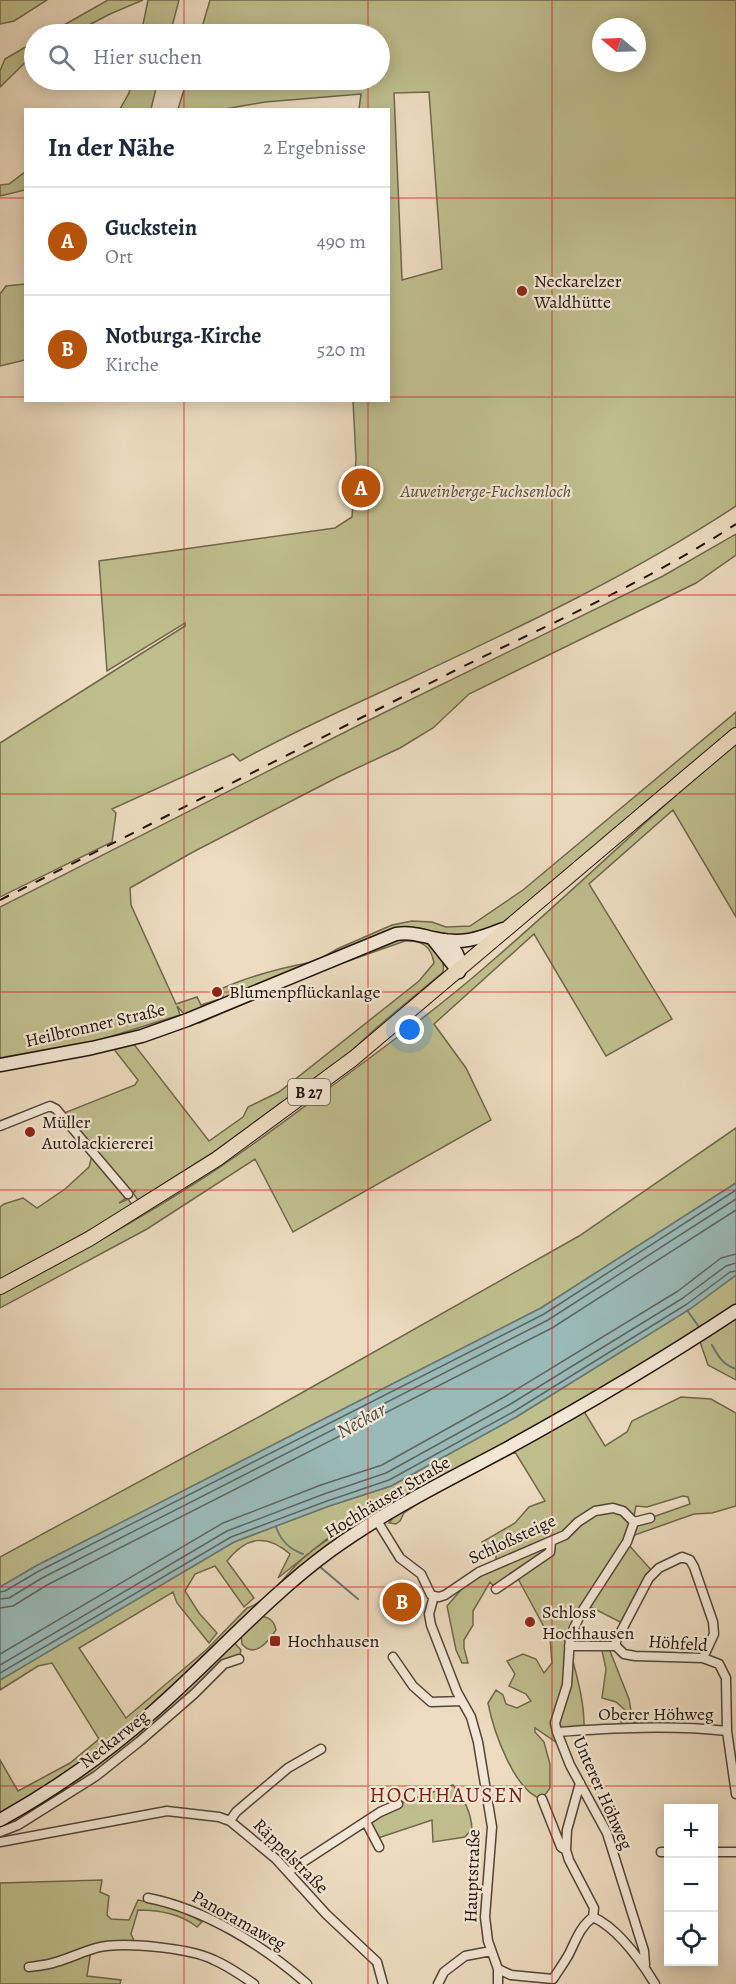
<!DOCTYPE html>
<html lang="de">
<meta charset="utf-8">
<style>
body{margin:0;font-family:Alegreya,serif;background:#f6f6f7;color:#1f2937}
.controls{position:absolute;right:18px;bottom:18px;display:grid;overflow:hidden;border-radius:0px;box-shadow:0 3px 15px #0003}
.controls button{width:54px;height:54px;display:grid;place-items:center;padding:0;border:0;border-bottom:2px solid #e0e1e3;background:#fff;color:#1f2937;font:30px sans-serif}
.compass{position:absolute;left:592px;top:18px;width:54px;height:54px;border-radius:50%;background:#fff;box-shadow:0 3px 15px #0003;rotate:289deg}
.you{position:absolute;left:410px;top:1030px;width:21px;height:21px;margin:-15px;border:4px solid #fff;border-radius:50%;background:#1a73e8;box-shadow:0 0 0 9px #1a73e833}
.badge{display:grid;place-items:center;width:39px;height:39px;border-radius:50%;background:#b45309;color:#fff;font-size:20px;font-weight:700}
.pin{position:absolute;translate:-50% -50%;border:3px solid #fff;box-shadow:0 2px 6px #0006}
.list{margin:0;padding:0;list-style:none}
h2{display:flex;justify-content:space-between;align-items:center;height:78px;margin:0;padding:0 24px;font-size:26px}
h2 small{font-size:20px;font-weight:400;color:#747a83}
.list li{display:grid;grid-template-columns:39px 1fr auto;gap:18px;align-items:center;box-sizing:border-box;height:108px;padding:0 24px;border-top:2px solid #e0e1e3}
.list b{display:block;font-size:22px;white-space:nowrap}
.list p{margin:0;font-size:20px;white-space:nowrap;color:#747a83}
.list em{font-size:20px;font-style:normal;color:#747a83}
.icon{flex:none;width:33px;height:33px;fill:none;stroke:currentColor;stroke-width:2;stroke-linecap:round;stroke-linejoin:round}
.map{position:relative;flex:none;width:736px;height:1984px;overflow:hidden}
.search{position:absolute;background:#fff;box-shadow:0 3px 15px #0003;left:24px;top:24px;width:366px;height:66px;display:flex;align-items:center;gap:15px;box-sizing:border-box;padding:0 21px;border-radius:33px;color:#747a83;font-size:22px}
.panel{position:absolute;background:#fff;box-shadow:0 3px 15px #0003;left:24px;top:108px;width:366px;height:294px;border-radius:0px}
.map>svg:first-child{display:block}
</style>
<div class="map">
<svg width="736" height="1984" viewBox="0 0 736 1984">
<rect width="100%" height="100%" fill="#eddcc0"/>
<filter id="stains"><feTurbulence type="fractalNoise" baseFrequency=".00333" numOctaves="4"/><feColorMatrix values="0 0 0 0 .2 0 0 0 0 .09 0 0 0 0 .02 0 0 0 .5 -.17"/></filter>
<radialGradient id="worn" r=".72"><stop offset=".6" stop-color="#630" stop-opacity="0"/><stop offset="1" stop-color="#630" stop-opacity=".3"/></radialGradient>
<path fill="#bfbe8d" stroke="#70684c" stroke-width="1.5" fill-rule="evenodd" d="M0 0H47L14 21 0 24Z
M108 0H143L110 14 72 34H48Z
M148 0H179L170 34H141Z
M210 0H736V506C633 574 522 626 411 678 354 705 296 730 240 761L233 754 112 809 116 813 112 842 0 897V743L185 626V623L107 671 99 561 335 528 352 517 356 459 353 401 388 400V110L359 109 361 94 265 102 225 109H178L187 80H380V34H200ZM601 27H637V63H601ZM429 92 442 269 402 280 394 93Z
M34 42V54L0 87V71L5 59Z
M132 80H158L151 109H120L129 93Z
M25 172V190L0 196V185L9 184Z
M25 284V360L0 366V294L6 286Z
M736 534V555L696 583 469 694 433 728 400 748 338 777 193 852 130 888 131 905 176 1004 197 997 201 1005 223 998V988C252 975 281 968 312 962L185 1015 177 1006 180 1015 96 1041 0 1065V907L359 725 663 576Z
M736 712V728L508 920C488 933 473 941 448 936 436 933 426 927 412 928 383 930 348 948 320 959L337 949 392 925 412 921 432 922 446 927 470 926 523 890Z
M736 742V917L673 810 589 884 672 1019 606 1056 534 934 434 1024 466 1068 491 1120 293 1232 255 1159 147 1229 0 1308V1294C74 1256 147 1215 217 1169 262 1139 305 1106 348 1074 394 1040 440 1006 484 968 569 895 650 816 736 742Z
M402 937C422 938 447 948 443 972L375 1029 347 1055 212 1153 138 1200 133 1193 136 1190 119 1203 128 1199 133 1206 0 1280V1207L4 1204 23 1198 37 1208 65 1189 89 1167 93 1152 64 1113 135 1085 138 1080 113 1048 133 1043 209 1141 243 1117 248 1107 279 1092 419 981 434 963C431 946 422 940 405 941L325 969 199 1023 197 1021 324 967Z
M736 1128V1183L541 1308 36 1566 0 1587V1557L266 1413 579 1236Z
M736 1275V1380L708 1365 699 1339 625 1374 449 1475H444L368 1515 348 1522 278 1578 290 1554C266 1533 246 1537 227 1561L254 1598 244 1607 215 1566 195 1574 185 1591 199 1613 217 1633 209 1643 177 1603 173 1592 79 1648 126 1718 206 1650 247 1608C270 1601 283 1577 300 1561 315 1547 335 1534 355 1525L230 1638 241 1650 239 1659 223 1664 96 1776 0 1832V1760L18 1791 70 1763 99 1739 52 1663 38 1666 0 1690V1680L234 1542 329 1506 391 1486 516 1417 690 1309Z
M681 1397 711 1399 736 1413V1506L712 1513 694 1514 629 1537 627 1543 654 1573 624 1624 587 1605 569 1646C576 1674 585 1701 584 1730L558 1732 563 1747 535 1728V1732L544 1742 550 1764V1788L542 1799C514 1792 493 1729 488 1703L496 1690 503 1695 506 1704 517 1708 531 1701 526 1694 509 1686 515 1674 507 1661 523 1654 536 1659 544 1673 552 1663 550 1638 516 1575 496 1589 490 1582 473 1611V1625L464 1640V1648L468 1663H462L456 1650 447 1606 460 1591 464 1581 491 1567 496 1559V1549L484 1547 482 1542 515 1523 529 1507 545 1501 515 1452 422 1501 404 1513 400 1521 396 1524 389 1523 398 1511 582 1408 605 1446 627 1432 632 1421ZM683 1496 688 1497 690 1504 650 1518 633 1521 636 1506 647 1507Z
M260 1616C270 1617 274 1621 276 1630 268 1642 254 1659 242 1644L241 1634Z
M601 1646H608L629 1699 633 1722 656 1728 624 1729 620 1719 625 1710 616 1702 602 1698 606 1669Z
M453 1785C464 1800 471 1811 472 1829L465 1837 433 1842 432 1820 375 1839 366 1822 398 1804Z
M102 1880 100 1892 109 1896 107 1915 111 1919 129 1920 138 1900C165 1906 178 1907 202 1922L197 1927C181 1914 159 1910 138 1910L131 1934 137 1947 91 1950 87 1976 121 1980 120 1984H0V1883Z"/>
<path fill="#9abab8" stroke="#6a7773" stroke-width="1.5" d="M736 1183V1275L690 1309 516 1417 391 1486 329 1506 234 1542 0 1680V1587L36 1566 541 1308Z"/>
<g fill="none" stroke-linecap="round" stroke-linejoin="round">
<path stroke="#5e6662" stroke-width="1.5" d="M0 1592 5 1591 39 1571 544 1314 736 1190
M0 1599 9 1598 42 1578 548 1320 736 1199
M0 1608 13 1606 47 1585 552 1328 736 1210
M0 1654 223 1523 321 1485 382 1465 504 1397 678 1291 721 1258 736 1254
M0 1665 227 1531 324 1494 386 1473 509 1405 683 1298 726 1266 736 1263
M0 1673 231 1537 327 1501 389 1480 513 1412 687 1304 730 1272 736 1271"/>
<path stroke="#6a7773" stroke-width="2" d="M687 1310 699 1327
M712 1345C718 1356 723 1365 736 1369
M276 1527C281 1541 289 1549 303 1554
M319 1566 358 1599"/>
<g stroke="#544538" stroke-width="11">
<path id="street" d="M0 1126 50 1106 56 1109 128 1194
M376 1519 400 1558 421 1574 431 1595 434 1596
M634 1522 627 1542 581 1613 570 1637 567 1685 555 1723 557 1732 570 1765 607 1833 644 1951 645 1965
M634 1522 650 1518
M496 1589 550 1552 551 1542
M434 1596 429 1614 431 1625 457 1692 471 1717 478 1742 492 1827 485 1917 488 1941 498 1969 511 1975 553 1979C558 1971 564 1963 569 1954 576 1940 580 1927 593 1917 619 1929 641 1961 655 1984
M434 1596 439 1597 445 1595 479 1572 565 1535 578 1522 595 1511 613 1508 623 1511 634 1522
M569 1646H616L624 1654 635 1656 703 1658 719 1664 726 1678 727 1731 736 1794
M616 1646V1641L649 1578 659 1568 682 1557 690 1560 694 1567 713 1622 714 1634 703 1658
M393 1657 413 1686 431 1702 462 1701
M557 1732C613 1728 671 1725 727 1731
M542 1799 561 1847 566 1850 569 1860 594 1908 593 1917
M230 1821 236 1812 288 1768 321 1749
M366 1822 379 1847
M0 1832 18 1825 96 1776 140 1741 194 1694 224 1664 239 1659
M0 1842 167 1811 219 1817 230 1821 276 1859 326 1914 377 1962 383 1984
M566 1849 567 1830 580 1783
M661 1852H668
M714 1852H736
M288 1872 380 1812 398 1804
M148 1898C205 1909 264 1946 307 1984
M29 1967C38 1966 48 1965 56 1962 70 1958 82 1952 96 1948 122 1941 190 1948 214 1960 228 1966 241 1975 254 1984
M498 1969V1984
M438 1984 444 1972 465 1956 491 1951"/>
</g>
<g stroke="#21130b" stroke-width="15">
<path id="secondary" d="M432 938 459 972
M445 940C456 949 461 957 459 972
M0 1065 92 1048 142 1036 187 1020 396 934C411 932 419 935 433 938 461 945 478 939 503 929
M0 1820C56 1789 108 1752 155 1710 214 1658 266 1598 330 1551 385 1511 446 1481 506 1449 584 1406 662 1360 736 1311"/>
</g>
<g stroke="#21130b" stroke-width="16">
<path id="primary" d="M0 1287 89 1239 217 1159 354 1058 736 735"/>
</g>
<use href="#street" stroke="#f3e8d6" stroke-width="8"/>
<use href="#secondary" stroke="#f3e8d6" stroke-width="12"/>
<use href="#primary" stroke="#eddcc0" stroke-width="14"/>
<path stroke="#21130b" stroke-width="2" stroke-dasharray="10 10" stroke-linecap="butt" d="M0 900C151 824 303 747 454 671 549 624 647 582 736 524"/>
</g>
<path fill="none" stroke="#d62828" stroke-width="1.5" stroke-opacity="0.55" d="M184 0V34M368 0V34M552 0V1984M184 80V110M368 80V110M0 198H26M388 198H736M0 397H26M388 397H736M184 400V1984M368 400V1984M0 595H736M0 794H736M0 992H736M0 1190H736M0 1389H736M0 1587H736M0 1786H736"/>
<g fill="#8f2418" stroke="#f3e8d6" stroke-width="2">
<circle cx="522" cy="291" r="6"/>
<circle cx="217" cy="992" r="6"/>
<circle cx="30" cy="1132" r="6"/>
<circle cx="530" cy="1622" r="6"/>
<rect x="269" y="1635" width="12" height="12" rx="3"/>
</g>
<g text-anchor="middle" stroke-width="4.5" stroke-linejoin="round" paint-order="stroke">
<rect fill="#f3e8d6" stroke="#605348" stroke-width="1.5" x="288" y="1079" width="42" height="26" rx="4.5"/>
<g font-size="16" font-weight="bold" fill="#21130b">
<text x="309" y="1098">B 27</text>
</g>
<g font-size="18" fill="#21130b" stroke="#f3e8d6" text-anchor="start">
<text x="534" y="287">Neckarelzer<tspan x="534" dy="21">Waldhütte</tspan></text>
<text x="229" y="998">Blumenpflückanlage</text>
<text x="42" y="1128">Müller<tspan x="42" dy="21">Autolackiererei</tspan></text>
<text x="542" y="1618">Schloss<tspan x="542" dy="21">Hochhausen</tspan></text>
<text x="287" y="1647">Hochhausen</text>
</g>
<g font-size="18" font-style="italic" fill="#584f38" stroke="#f3e8d6">
<text x="486" y="497">Auweinberge-Fuchsenloch</text>
</g>
<g font-size="18" fill="#21130b" stroke="#f3e8d6">
<text transform="translate(95 1025) rotate(-13)" y="6">Heilbronner Straße</text>
<text transform="translate(387 1497) rotate(-31)" y="6">Hochhäuser Straße</text>
<text transform="translate(512 1539) rotate(-25)" y="6">Schloßsteige</text>
<text transform="translate(678 1643) rotate(4)" y="6">Höhfeld</text>
<text x="656" y="1720">Oberer Höhweg</text>
<text transform="translate(114 1739) rotate(-38)" y="6">Neckarweg</text>
<text transform="translate(603 1793) rotate(66)" y="6">Unterer Höhweg</text>
<text transform="translate(291 1856) rotate(45)" y="6">Räppelstraße</text>
<text transform="translate(472 1876) rotate(-88)" y="6">Hauptstraße</text>
<text transform="translate(239 1920) rotate(29)" y="6">Panoramaweg</text>
</g>
<g font-size="20" font-style="italic" fill="#4b4d48" stroke="#f3e8d6">
<text transform="translate(361 1420) rotate(-29)" y="7">Neckar</text>
</g>
<g font-size="21" letter-spacing="1.5" fill="#7a1f14" stroke="#f3e8d6">
<text x="447" y="1802">HOCHHAUSEN</text>
</g>
</g>
<rect width="100%" height="100%" filter="url(#stains)"/>
<rect width="100%" height="100%" fill="url(#worn)"/>
</svg>
<div class="controls">
<button>+</button>
<button>−</button>
<button><svg class="icon" aria-label="locate" viewBox="0 0 24 24"><circle cx="12" cy="12" r="6"/><path d="M12 2v4M12 18v4M2 12h4M18 12h4"/></svg></button>
</div>
<svg class="compass" viewBox="-18 -18 36 36"><path d="M0-13l5 13h-10z" fill="#e53935"/><path d="M0 13l5-13h-10z" fill="#747a83"/></svg>
<div class="you"></div>
<div class="pin badge" style="left:361px;top:488px">A</div>
<div class="pin badge" style="left:402px;top:1602px">B</div>
<div class="search"><svg class="icon" aria-label="search" viewBox="0 0 24 24"><circle cx="10" cy="10" r="6"/><path d="M15 15l6 6"/></svg>Hier suchen</div>
<section class="panel">
<h2>In der Nähe<small>2 Ergebnisse</small></h2>
<ul class="list">
<li><span class="badge">A</span><div><b>Guckstein</b><p>Ort</p></div><em>490 m</em></li>
<li><span class="badge">B</span><div><b>Notburga-Kirche</b><p>Kirche</p></div><em>520 m</em></li>
</ul>
</section>
</div>
